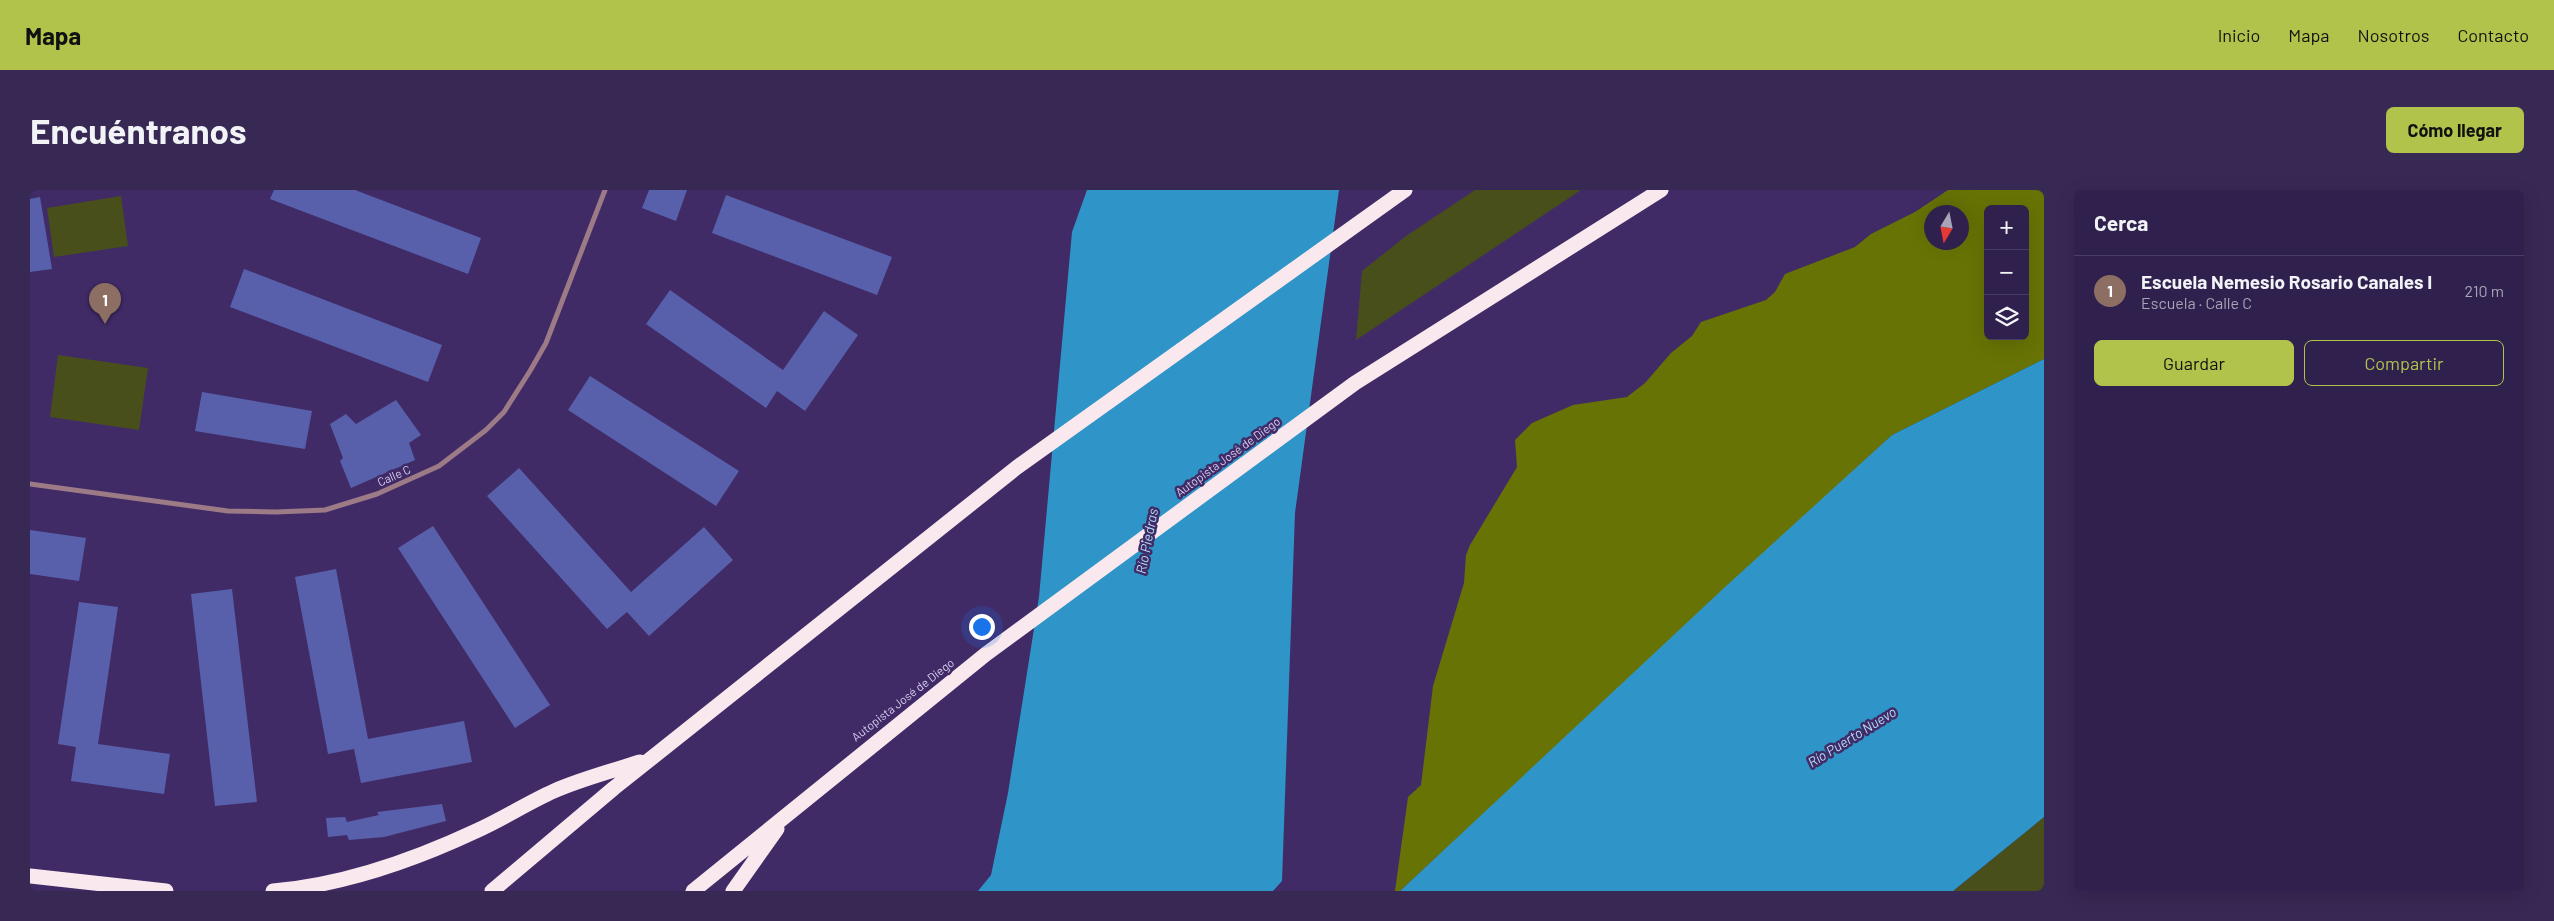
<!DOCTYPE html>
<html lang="es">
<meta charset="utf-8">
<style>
body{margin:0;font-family:Barlow,sans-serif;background:#382854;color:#f1f3f6}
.controls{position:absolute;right:15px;top:15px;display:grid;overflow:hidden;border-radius:8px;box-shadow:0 5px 20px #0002}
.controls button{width:45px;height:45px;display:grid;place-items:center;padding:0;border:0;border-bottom:1px solid #4b3e65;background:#30204d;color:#f1f3f6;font:25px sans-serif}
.compass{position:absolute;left:1894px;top:15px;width:45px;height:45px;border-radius:50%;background:#30204d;box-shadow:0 5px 20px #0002;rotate:190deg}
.you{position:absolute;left:951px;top:436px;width:18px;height:18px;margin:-12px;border:4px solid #fff;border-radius:50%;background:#1a73e8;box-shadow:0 0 0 8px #1a73e833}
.badge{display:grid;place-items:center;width:32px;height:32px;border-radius:50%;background:#b2c34b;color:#fff;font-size:16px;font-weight:700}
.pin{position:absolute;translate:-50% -41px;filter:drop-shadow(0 1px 2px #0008)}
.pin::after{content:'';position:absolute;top:26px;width:18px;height:15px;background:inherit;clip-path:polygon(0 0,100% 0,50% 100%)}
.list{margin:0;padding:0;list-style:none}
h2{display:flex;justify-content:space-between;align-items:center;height:65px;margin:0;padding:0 20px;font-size:21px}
h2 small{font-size:16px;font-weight:400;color:#a8a3b6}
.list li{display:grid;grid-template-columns:32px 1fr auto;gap:15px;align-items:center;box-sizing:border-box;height:70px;padding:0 20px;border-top:1px solid #4b3e65}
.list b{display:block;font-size:19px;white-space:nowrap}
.list p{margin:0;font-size:16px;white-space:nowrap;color:#a8a3b6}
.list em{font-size:16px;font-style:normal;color:#a8a3b6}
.actions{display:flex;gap:10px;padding:15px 20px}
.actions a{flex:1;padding:11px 0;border:1px solid #b2c34b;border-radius:8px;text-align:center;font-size:18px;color:#b2c34b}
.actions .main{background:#b2c34b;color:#111}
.icon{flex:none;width:28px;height:28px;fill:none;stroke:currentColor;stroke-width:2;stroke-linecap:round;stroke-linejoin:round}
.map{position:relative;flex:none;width:2014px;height:701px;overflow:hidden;border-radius:8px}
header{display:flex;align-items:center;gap:30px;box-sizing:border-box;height:70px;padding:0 25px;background:#b2c34b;color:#111}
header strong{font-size:24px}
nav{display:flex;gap:28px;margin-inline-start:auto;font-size:18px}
.intro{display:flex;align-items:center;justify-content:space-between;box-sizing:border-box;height:120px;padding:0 30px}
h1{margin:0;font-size:35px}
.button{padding:12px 22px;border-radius:8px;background:#b2c34b;color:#111;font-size:18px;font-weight:700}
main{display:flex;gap:30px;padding:0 30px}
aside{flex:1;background:#30204d;border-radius:8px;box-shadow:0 5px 20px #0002}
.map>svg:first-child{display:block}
</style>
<header>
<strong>Mapa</strong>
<nav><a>Inicio</a><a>Mapa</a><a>Nosotros</a><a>Contacto</a></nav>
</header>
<div class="intro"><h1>Encuéntranos</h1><a class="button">Cómo llegar</a></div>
<main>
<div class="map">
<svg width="2014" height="701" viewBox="0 0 2014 701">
<rect width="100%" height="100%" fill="#402b67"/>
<path fill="#484f1b" d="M1445 0H1551L1326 150 1332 81 1376 46Z
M91 6 98 56 24 67 17 18Z
M28 165 118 178 109 240 20 227Z
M2014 627V701H1923Z"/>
<path fill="#687305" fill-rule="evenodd" d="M1918 0H2014V169L1862 245 1370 701H1365L1378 607 1391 595 1403 496 1434 393 1436 365 1440 355 1487 277 1485 250 1502 233 1543 215 1597 207 1615 193 1641 163 1662 146 1671 132 1736 110 1745 102 1755 84 1825 57 1841 44 1885 22ZM1958 19H1995V146H1958ZM1902 22H1932V52H1902Z"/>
<path fill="#2f94c8" d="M1057 0H1309L1265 323 1252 691 1243 701H948L961 685 978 603 1009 407 1042 42Z
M2014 169V627L1923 701H1370L1695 397 1862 245Z"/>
<path fill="#5860ac" d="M244 0H325L451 48 438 84 240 9Z
M619 0H657L646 31 612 18Z
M696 5 862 67 847 105 682 43Z
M10 7 22 79 0 82V9Z
M214 79 412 155 398 192 200 117Z
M640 100 753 180 794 121 828 145 775 221 747 201 736 218 616 134Z
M560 186 709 281 686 316 538 220Z
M172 202 282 221 275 259 165 241Z
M366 210 391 245 379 253 385 270 321 298 310 271 313 268 300 234 316 224 326 234Z
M489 278 601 402 674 337 703 370 619 446 597 422 577 439 457 306Z
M403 336 520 515 485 538 368 358Z
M0 340 56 348 49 391 0 384Z
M306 379 338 549 434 531 442 572 331 593 324 559 298 564 265 387Z
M202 399 227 612 185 616 161 404Z
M49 412 88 417 68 554 140 564 134 604 41 591 46 557 28 554Z
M412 614 416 631 354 647 319 650 317 645 298 647 296 628 315 627 317 632 349 625 347 622Z"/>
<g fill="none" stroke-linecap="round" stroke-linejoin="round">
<path stroke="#9c7a86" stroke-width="5" d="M0 294 198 321 246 322 295 320 347 304 409 276 456 240 474 222 500 181 516 153 575 0"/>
<path stroke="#f9e8ed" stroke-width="15" d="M0 686 136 701
M243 701C313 695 382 671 446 641 473 629 497 613 524 601 551 589 582 581 610 572
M462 701 584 598 986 278 1375 0
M663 701 956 464 1325 193 1631 0
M703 701 747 639"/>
</g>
<g text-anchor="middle" stroke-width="5" stroke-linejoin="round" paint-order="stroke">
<g font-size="12" fill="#d5ccf0" stroke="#402b67">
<text transform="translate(1198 267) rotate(-36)" y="4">Autopista José de Diego</text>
<text transform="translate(364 286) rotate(-24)" y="4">Calle C</text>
<text transform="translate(873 510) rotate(-38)" y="4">Autopista José de Diego</text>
</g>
<g font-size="14" font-style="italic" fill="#b0dcf8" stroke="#402b67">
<text transform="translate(1117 351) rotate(-79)" y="5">Río Piedras</text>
<text transform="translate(1822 547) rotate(-32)" y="5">Río Puerto Nuevo</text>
</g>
</g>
</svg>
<div class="controls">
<button>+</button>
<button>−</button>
<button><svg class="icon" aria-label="layers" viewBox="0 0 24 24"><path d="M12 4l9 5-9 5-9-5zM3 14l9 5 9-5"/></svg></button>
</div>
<svg class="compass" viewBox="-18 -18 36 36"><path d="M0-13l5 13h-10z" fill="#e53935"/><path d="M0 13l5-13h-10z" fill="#a8a3b6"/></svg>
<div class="you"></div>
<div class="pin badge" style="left:75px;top:134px;background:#8d6e63">1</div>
</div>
<aside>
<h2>Cerca<small></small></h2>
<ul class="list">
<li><span class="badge" style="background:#8d6e63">1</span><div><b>Escuela Nemesio Rosario Canales I</b><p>Escuela · Calle C</p></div><em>210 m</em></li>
</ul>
<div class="actions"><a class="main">Guardar</a><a>Compartir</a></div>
</aside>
</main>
